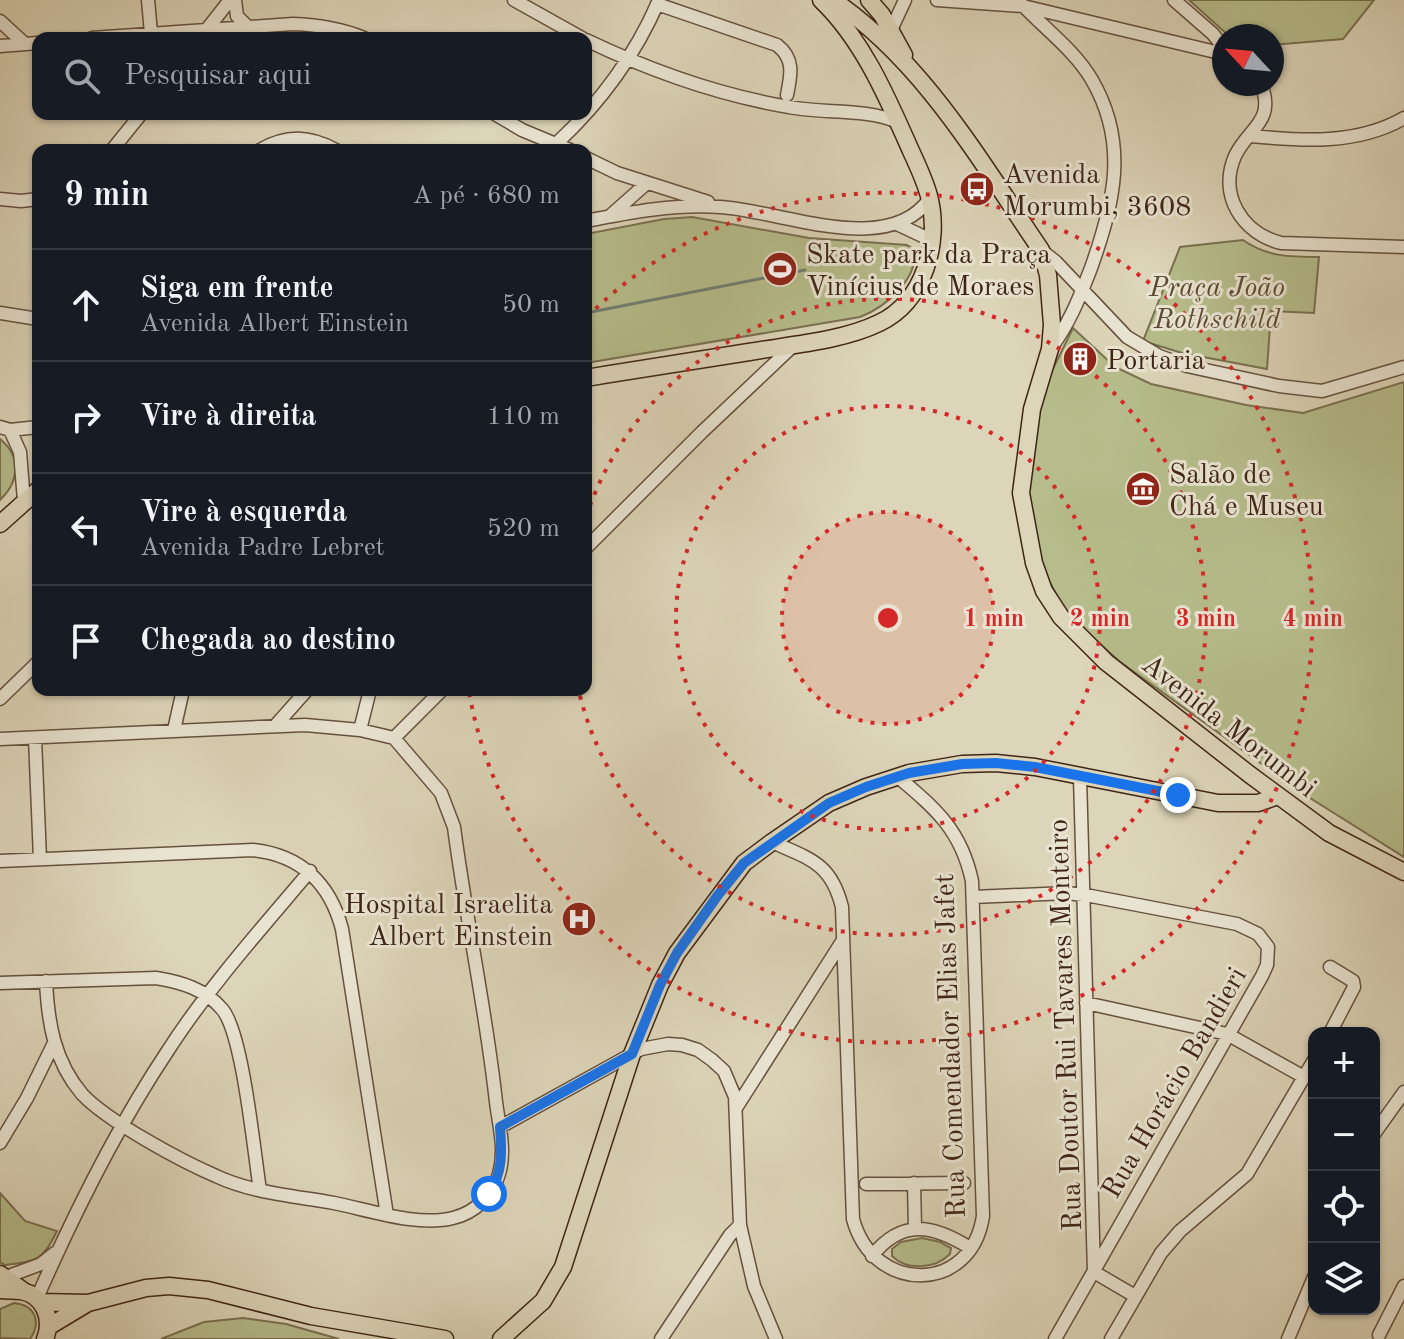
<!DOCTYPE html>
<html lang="pt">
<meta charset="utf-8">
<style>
body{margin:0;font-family:"Old Standard TT",serif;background:#242831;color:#f1f3f6}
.controls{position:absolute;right:24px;bottom:24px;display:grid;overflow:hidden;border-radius:16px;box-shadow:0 2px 6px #0004}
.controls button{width:72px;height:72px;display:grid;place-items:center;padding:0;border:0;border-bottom:2px solid #363941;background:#171b24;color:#f1f3f6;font:40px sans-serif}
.compass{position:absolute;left:1212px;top:24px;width:72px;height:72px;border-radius:50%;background:#171b24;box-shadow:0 2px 6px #0004;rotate:296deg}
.stop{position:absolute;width:24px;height:24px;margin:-18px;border:6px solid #1a73e8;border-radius:50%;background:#fff}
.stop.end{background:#1a73e8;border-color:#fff;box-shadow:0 2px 8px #0008}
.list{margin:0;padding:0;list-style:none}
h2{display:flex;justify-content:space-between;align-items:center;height:104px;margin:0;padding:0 32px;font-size:34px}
h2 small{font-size:26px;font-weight:400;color:#9ea1a6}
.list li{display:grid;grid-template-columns:52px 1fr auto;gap:24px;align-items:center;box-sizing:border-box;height:112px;padding:0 32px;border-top:2px solid #363941}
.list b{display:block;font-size:30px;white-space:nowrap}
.list p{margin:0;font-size:26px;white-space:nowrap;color:#9ea1a6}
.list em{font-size:26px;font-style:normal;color:#9ea1a6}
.icon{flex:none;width:44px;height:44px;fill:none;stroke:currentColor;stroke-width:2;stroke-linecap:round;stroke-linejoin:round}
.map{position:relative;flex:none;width:1404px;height:1339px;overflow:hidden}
.search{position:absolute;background:#171b24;box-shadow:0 2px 6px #0004;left:32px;top:32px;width:560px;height:88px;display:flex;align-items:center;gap:20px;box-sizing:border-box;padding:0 28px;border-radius:16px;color:#9ea1a6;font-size:30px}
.panel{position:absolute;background:#171b24;box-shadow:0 2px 6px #0004;left:32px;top:144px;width:560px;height:552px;border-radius:16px}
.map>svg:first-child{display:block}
</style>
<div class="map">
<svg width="1404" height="1339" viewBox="0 0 1404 1339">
<rect width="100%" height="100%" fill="#ddd5b9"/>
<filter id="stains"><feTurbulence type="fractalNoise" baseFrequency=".0025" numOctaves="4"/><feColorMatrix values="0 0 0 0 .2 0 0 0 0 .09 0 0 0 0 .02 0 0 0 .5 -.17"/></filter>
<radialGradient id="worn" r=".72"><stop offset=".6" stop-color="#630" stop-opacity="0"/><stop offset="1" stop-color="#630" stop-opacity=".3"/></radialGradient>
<path fill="#b6bc8b" stroke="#7a7050" stroke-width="2" d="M1189 0H1374L1343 39 1272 45V36H1229Z
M692 217 809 238 907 245 913 249C921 278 884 308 860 317L586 363V234L664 219Z
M1243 240C1267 257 1291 257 1319 257L1314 313 1271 311 1267 369 1182 353 1143 341 1180 247Z
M1073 328 1115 367 1151 384 1246 405 1303 413 1404 382V857L1302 793 1119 661 1067 614 1047 577 1028 522 1024 473 1046 383Z
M0 439C22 457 19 482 0 500Z
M0 1193 25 1221 57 1231C42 1261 38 1261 5 1265L0 1262Z
M922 1238 940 1242 951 1248 950 1254C935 1269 907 1271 892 1256V1249L901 1242Z
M14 1303C35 1305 42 1322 30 1339L0 1338V1309Z
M243 1318 286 1324 339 1339H161L204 1322Z"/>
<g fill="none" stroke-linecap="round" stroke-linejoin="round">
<path stroke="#717e71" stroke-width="3" d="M586 313 805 270"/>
<g stroke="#66513e" stroke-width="15">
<path id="minor" d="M148 0 151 33
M235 0 237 16 248 27
M514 0 582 38
M937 0 1023 6 1224 54
M1018 0C1042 27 1074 49 1092 80 1129 144 1114 203 1091 268 1080 296 1069 325 1050 349
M1174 0 1213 34 1224 48
M657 4 777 45C795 59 791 75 787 95
M0 21 25 44
M891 30 905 0
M92 38 293 24C318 25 340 28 364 38
M200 38 230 0
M586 40C651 71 718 95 789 107 825 114 864 108 898 122
M0 46 38 43
M1261 84C1276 122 1248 128 1235 156 1218 195 1242 233 1281 243L1404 247
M495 114 522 130 570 150
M1251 136C1302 141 1358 145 1404 118
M557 143C601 102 635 56 659 0
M112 150 141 114
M260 150C287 134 310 136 336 150
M586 158 617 173 708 202
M0 199 21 201 38 199
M611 215 647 183
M586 221C631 212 675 204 720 207 779 210 889 259 930 198
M897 224 931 240
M1041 250 1056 262 1127 337 1159 356 1187 366 1279 386 1322 391 1404 367
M0 313 38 319
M0 427 10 430 38 427
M10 430 20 452 24 501
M586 548 702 432 795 344
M0 699 38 662
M275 726 307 690
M174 730 183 690
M360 730 370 690
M35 738 40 859
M394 738 442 690
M0 739 305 725 360 730 394 738 441 793 454 827C466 919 486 1010 496 1102 499 1126 506 1150 499 1174 493 1195 475 1213 453 1218 418 1227 369 1210 334 1203 295 1196 252 1193 216 1176 181 1161 107 1121 82 1094 54 1061 48 1023 46 981
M1080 777 1094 1272 1135 1296
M772 842C810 859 831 863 842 907L853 1219C873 1294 971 1295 983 1216L972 881C961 830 936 809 898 777
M0 861 253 850C300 855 330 883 342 929L387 1215
M973 897 1067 893 1091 896 1237 924 1258 934 1268 947 1267 965 1262 976 1055 1339
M0 983 156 978C181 982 205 989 222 1009 243 1033 254 1153 260 1190
M1086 1003 1227 1034 1304 1077
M1330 1033 1354 987 1353 981 1330 967
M736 1108 843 940
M500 1127 641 1049 668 1044 682 1045 698 1050 712 1060 724 1071 735 1097 740 1225 754 1286 776 1339
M1374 1134 1404 1092
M0 1143 27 1098 54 1043
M914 1183 915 1229
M866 1184 964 1183
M872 1256C902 1218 933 1225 970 1248
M6 1277 41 1264 55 1253
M37 1298C73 1216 117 1127 167 1052 208 988 261 929 310 871
M1379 1335 1404 1286
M661 1339 730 1235 740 1225
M1111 1339 1161 1253 1180 1231 1247 1174 1314 1060
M1288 1339 1314 1277"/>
</g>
<g stroke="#3f2515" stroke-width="19">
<path id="major" d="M833 0C924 62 980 161 1041 250L1048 275 1052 325 1050 349 1032 409 1021 493 1034 563 1044 591 1061 617 1106 662 1249 774 1329 833 1404 872
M869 0 882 15 904 55
M586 378C640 369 694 361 749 352 790 345 842 341 879 323 924 302 941 242 929 196 925 181 918 166 911 151 888 99 863 40 821 0
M0 524 38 490
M0 1274 25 1292
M0 1290C7 1291 13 1290 21 1291 44 1295 53 1319 45 1339
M40 1302 88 1303 146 1288 169 1286 208 1290 311 1316 445 1339
M48 1327 88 1303
M501 1339 543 1301 563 1267 632 1054 660 985 677 953 744 863 772 842 829 803 866 787 909 773 962 764 996 763 1035 767 1218 803H1258L1278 796"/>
</g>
<use href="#minor" stroke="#e9e4d2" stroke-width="12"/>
<use href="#major" stroke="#ddd5b9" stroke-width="16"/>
</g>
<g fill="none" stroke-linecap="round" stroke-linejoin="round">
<path stroke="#1a73e8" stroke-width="10" d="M489 1194C503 1172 502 1152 500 1127L632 1054 660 985 677 953 718 895 744 863 829 803 866 787 909 773 962 764 996 763 1035 767 1178 795"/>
</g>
<circle cx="888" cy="618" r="106" fill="#d62828" fill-opacity=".12"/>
<g fill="none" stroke="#d62828" stroke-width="4" stroke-dasharray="4 8">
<circle cx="888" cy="618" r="106"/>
<circle cx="888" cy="618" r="212"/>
<path d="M586 517A318 318 0 1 1 579 692"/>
<path d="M587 317A425 425 0 1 1 469 692"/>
</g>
<defs>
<g id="bus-disc" transform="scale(1.8)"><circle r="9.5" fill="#8f2418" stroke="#e9e4d2"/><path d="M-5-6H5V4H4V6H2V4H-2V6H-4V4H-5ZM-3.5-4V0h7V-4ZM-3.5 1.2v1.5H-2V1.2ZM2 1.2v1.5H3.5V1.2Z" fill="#fff"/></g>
<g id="stadium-disc" transform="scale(1.8)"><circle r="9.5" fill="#8f2418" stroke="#e9e4d2"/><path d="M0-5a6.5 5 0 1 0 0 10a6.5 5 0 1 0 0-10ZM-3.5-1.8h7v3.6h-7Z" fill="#fff"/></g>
<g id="building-disc" transform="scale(1.8)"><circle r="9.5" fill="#8f2418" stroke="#e9e4d2"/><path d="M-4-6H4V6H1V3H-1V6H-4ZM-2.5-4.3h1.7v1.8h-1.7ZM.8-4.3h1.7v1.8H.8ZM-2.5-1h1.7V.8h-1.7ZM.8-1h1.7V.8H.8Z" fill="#fff"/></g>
<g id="museum-disc" transform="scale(1.8)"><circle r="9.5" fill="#8f2418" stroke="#e9e4d2"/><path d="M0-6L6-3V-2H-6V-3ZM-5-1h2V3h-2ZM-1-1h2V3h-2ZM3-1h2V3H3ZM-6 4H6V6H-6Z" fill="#fff"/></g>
<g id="hospital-disc" transform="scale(1.8)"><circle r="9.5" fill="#8f2418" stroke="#e9e4d2"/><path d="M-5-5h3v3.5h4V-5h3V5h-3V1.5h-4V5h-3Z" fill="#fff"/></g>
</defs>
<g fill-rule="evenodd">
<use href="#bus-disc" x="977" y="189"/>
<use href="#stadium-disc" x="780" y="269"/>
<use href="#building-disc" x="1080" y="359"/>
<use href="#museum-disc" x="1143" y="489"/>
<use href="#hospital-disc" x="579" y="919"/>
</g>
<g text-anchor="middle" stroke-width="6" stroke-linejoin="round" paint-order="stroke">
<g font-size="28" fill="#3f2515" stroke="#e9e4d2" text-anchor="start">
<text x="1003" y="183">Avenida<tspan x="1003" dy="32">Morumbi, 3608</tspan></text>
<text x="806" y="263">Skate park da Praça<tspan x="806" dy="32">Vinícius de Moraes</tspan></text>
<text x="1106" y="369">Portaria</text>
<text x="1169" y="483">Salão de<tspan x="1169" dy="32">Chá e Museu</tspan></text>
<text x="553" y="913" text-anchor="end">Hospital Israelita<tspan x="553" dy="32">Albert Einstein</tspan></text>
</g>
<g font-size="28" font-style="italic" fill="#5d4b32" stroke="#e9e4d2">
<text x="1217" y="296">Praça João<tspan x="1217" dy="32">Rothschild</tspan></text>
</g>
<g font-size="28" fill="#3f2515" stroke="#e9e4d2">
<text transform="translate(1230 725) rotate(38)" y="10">Avenida Morumbi</text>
<text transform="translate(1064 1025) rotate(-92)" y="10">Rua Doutor Rui Tavares Monteiro</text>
<text transform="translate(949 1046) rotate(-92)" y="10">Rua Comendador Elias Jafet</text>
<text transform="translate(1173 1082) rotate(-60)" y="10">Rua Horácio Bandieri</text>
</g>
</g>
<circle cx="888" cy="618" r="12" fill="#d62828" stroke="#e9e4d2" stroke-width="4"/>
<g font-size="24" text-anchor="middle" font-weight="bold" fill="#d62828" stroke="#e9e4d2" stroke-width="6" stroke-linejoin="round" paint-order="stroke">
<text x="994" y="626">1 min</text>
<text x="1100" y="626">2 min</text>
<text x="1206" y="626">3 min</text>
<text x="1313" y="626">4 min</text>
</g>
<rect width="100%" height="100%" filter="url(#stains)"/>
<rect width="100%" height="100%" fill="url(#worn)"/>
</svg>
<div class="controls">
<button>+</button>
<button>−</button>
<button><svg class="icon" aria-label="locate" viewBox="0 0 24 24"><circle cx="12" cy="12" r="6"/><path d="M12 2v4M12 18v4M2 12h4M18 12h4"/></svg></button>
<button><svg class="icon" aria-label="layers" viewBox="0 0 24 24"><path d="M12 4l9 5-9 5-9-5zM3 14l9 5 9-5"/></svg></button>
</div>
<svg class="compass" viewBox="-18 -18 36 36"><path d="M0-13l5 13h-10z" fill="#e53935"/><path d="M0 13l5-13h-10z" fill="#9ea1a6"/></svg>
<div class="stop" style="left:489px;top:1194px"></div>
<div class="stop end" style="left:1178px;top:795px"></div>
<div class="search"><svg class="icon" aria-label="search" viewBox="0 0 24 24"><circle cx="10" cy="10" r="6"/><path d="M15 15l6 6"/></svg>Pesquisar aqui</div>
<section class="panel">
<h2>9 min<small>A pé · 680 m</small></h2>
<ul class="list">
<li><svg class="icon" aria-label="ahead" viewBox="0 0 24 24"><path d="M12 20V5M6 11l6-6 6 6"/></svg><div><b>Siga em frente</b><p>Avenida Albert Einstein</p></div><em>50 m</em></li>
<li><svg class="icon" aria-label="right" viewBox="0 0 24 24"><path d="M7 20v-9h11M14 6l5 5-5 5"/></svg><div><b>Vire à direita</b></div><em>110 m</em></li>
<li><svg class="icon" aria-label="left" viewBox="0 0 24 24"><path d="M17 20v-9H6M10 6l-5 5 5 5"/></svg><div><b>Vire à esquerda</b><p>Avenida Padre Lebret</p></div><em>520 m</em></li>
<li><svg class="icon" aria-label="arrive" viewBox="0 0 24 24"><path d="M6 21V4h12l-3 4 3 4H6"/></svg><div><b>Chegada ao destino</b></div></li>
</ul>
</section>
</div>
